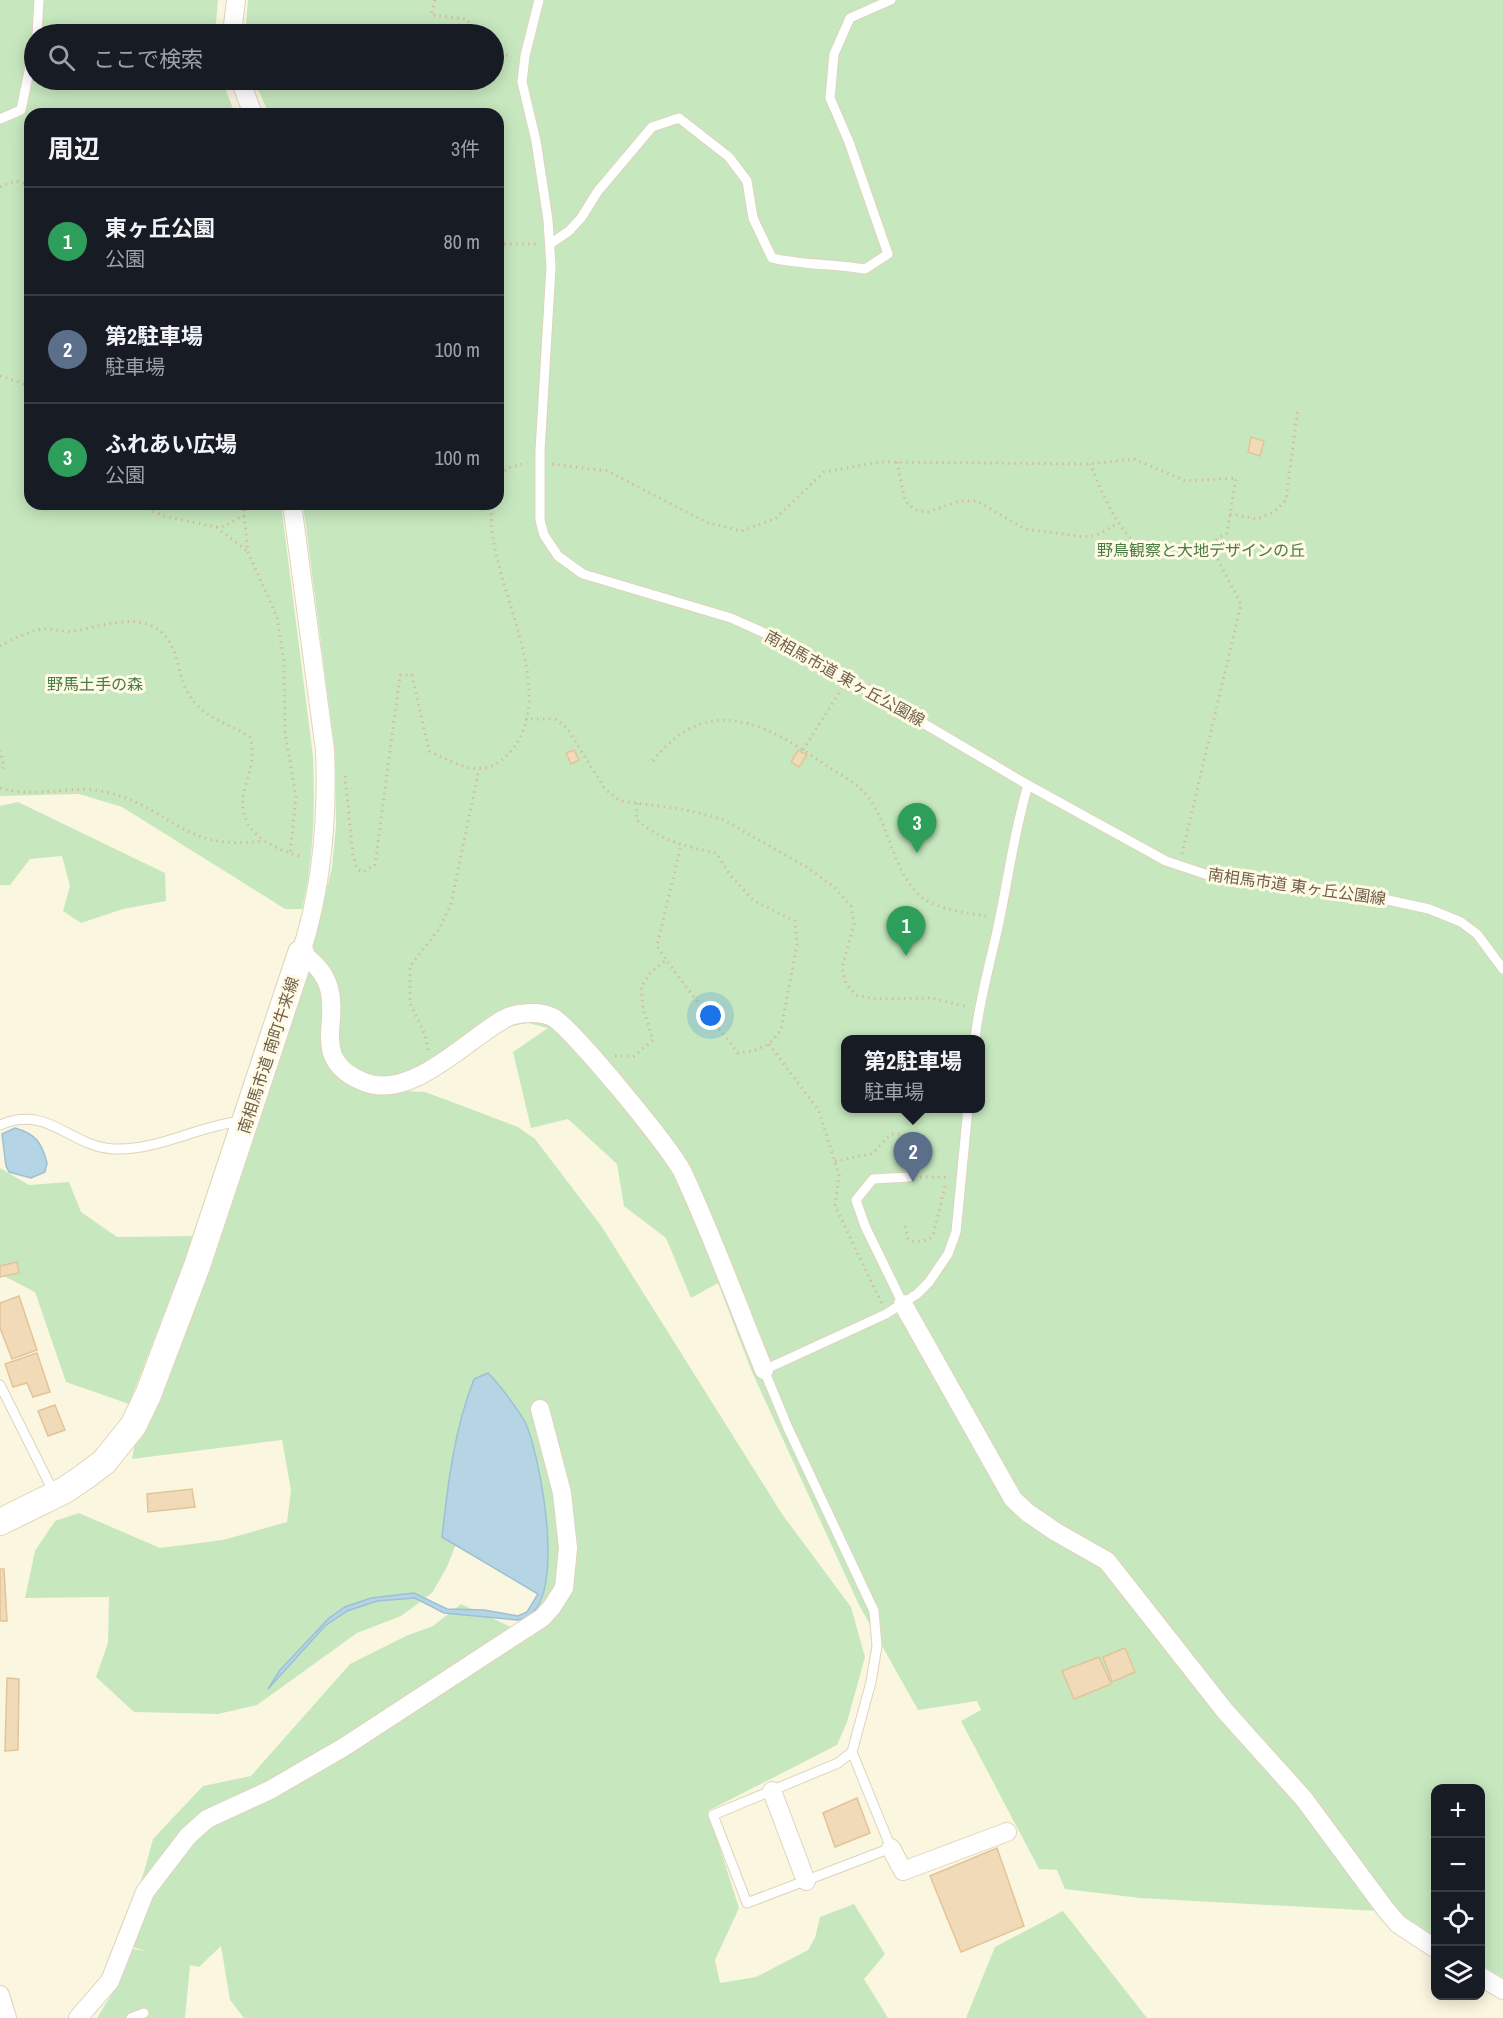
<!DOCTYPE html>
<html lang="ja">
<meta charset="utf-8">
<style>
body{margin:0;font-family:"Archivo Narrow","Noto Sans JP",sans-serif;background:#20242c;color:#f1f3f6}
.controls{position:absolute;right:18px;bottom:18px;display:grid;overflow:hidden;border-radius:12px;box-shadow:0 3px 15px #0003}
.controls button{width:54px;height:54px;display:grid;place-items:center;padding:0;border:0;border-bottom:2px solid #363941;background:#171b24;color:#f1f3f6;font:30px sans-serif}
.you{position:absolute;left:711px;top:1016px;width:21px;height:21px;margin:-15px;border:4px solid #fff;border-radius:50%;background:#1a73e8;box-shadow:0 0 0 9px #1a73e833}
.badge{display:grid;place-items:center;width:39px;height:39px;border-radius:50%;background:#db2777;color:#fff;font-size:20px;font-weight:700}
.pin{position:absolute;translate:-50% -50px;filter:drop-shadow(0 2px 3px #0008)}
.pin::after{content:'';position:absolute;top:32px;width:21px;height:18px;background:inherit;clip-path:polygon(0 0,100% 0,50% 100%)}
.popup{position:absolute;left:841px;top:1035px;width:144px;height:78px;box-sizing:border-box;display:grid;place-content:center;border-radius:12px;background:#171b24;filter:drop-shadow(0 2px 4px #0005);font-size:20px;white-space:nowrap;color:#9ea1a6}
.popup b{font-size:22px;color:#f1f3f6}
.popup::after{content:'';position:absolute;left:50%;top:100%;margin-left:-12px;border:12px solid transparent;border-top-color:#171b24}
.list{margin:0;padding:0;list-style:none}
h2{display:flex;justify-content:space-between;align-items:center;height:78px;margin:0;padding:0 24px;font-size:26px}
h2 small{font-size:20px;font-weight:400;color:#9ea1a6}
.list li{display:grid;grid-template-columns:39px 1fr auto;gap:18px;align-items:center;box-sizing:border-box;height:108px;padding:0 24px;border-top:2px solid #363941}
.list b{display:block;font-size:22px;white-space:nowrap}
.list p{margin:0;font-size:20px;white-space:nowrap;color:#9ea1a6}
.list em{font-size:20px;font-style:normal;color:#9ea1a6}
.icon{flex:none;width:33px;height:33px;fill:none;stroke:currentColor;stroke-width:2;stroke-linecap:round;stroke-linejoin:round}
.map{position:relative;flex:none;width:1503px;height:2018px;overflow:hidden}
.search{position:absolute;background:#171b24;box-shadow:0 3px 15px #0003;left:24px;top:24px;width:480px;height:66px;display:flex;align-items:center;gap:15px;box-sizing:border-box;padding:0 21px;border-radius:33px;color:#9ea1a6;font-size:22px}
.panel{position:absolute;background:#171b24;box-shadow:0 3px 15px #0003;left:24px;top:108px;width:480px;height:402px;border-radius:18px}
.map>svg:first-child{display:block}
</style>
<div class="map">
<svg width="1503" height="2018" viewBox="0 0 1503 2018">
<rect width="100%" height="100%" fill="#fbf6e0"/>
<path fill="#c7e8bf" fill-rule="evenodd" d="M0 0H218L215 34H34V80H222L235 114H30V504H281L313 756C315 807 314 859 302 909H285L122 807 79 794 0 796Z
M248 0H1503V1978L1481 1965 1480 1788H1436L1435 1938 1396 1912 1140 1898 1065 1889 1057 1870 1039 1869 961 1721 981 1710 977 1701 918 1710 859 1605 752 1372 718 1283 691 1298 666 1238 624 1206 617 1164 568 1119 531 1128 513 1052 548 1028 528 1023 507 1027 406 1091 425 1092 476 1111 518 1127 535 1139 602 1227 782 1514 851 1607 865 1657 847 1722 837 1745 708 1811 739 1908 715 1960 720 1983 756 1977 808 1950 815 1938 820 1917 854 1904 885 1954 864 1979 888 2018H244L230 2000 221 1946 199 1967 190 1965 185 2018H97L119 1982 133 1949 146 1951 119 1943 144 1872 153 1839 203 1786 251 1776 350 1664 406 1636 433 1626 461 1604 533 1637 539 1574 464 1524 447 1567 432 1593 401 1616 357 1633 257 1705 218 1714 134 1712 96 1677 108 1643 109 1597 25 1598 35 1551 55 1521 79 1513 160 1548 223 1540 287 1522 291 1490 282 1440 132 1459 135 1443 302 984 332 868 336 825 335 751 303 504H498V114H269L254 80H494V34H245ZM846 1040H980V1108H846Z
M18 802 165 873 166 901 123 909 81 923 63 911 70 886 62 856 30 859 10 885H0V806Z
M0 1168 29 1185 69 1182 81 1212 117 1237 194 1236 129 1404 66 1382 35 1292 0 1274Z
M1063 1911 1147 2018H966L995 1947Z"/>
<path fill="#b5d4e4" stroke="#9cc1d5" stroke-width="1.5" d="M15 1128C36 1134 42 1143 47 1163L45 1172 31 1178 9 1172 6 1166 2 1134Z
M488 1373C498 1382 520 1412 526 1424 540 1456 572 1616 517 1620L444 1613 415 1598 377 1601 347 1611 325 1626 268 1689 280 1670 329 1618 345 1607 371 1598 414 1593 447 1609 484 1610 518 1616 527 1612 538 1594 442 1537C448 1483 454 1430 474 1379Z"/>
<path fill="#f0dab8" stroke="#e2c499" stroke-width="1.5" d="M1251 437 1264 441 1260 456 1248 452Z
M574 750 579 760 571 764 566 753Z
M798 750 807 755 799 767 791 762Z
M17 1262 19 1273 0 1277V1266Z
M19 1296 37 1350 12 1359 0 1328V1303Z
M37 1353 50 1392 33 1397 27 1383 13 1387 5 1364Z
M55 1405 65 1430 48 1436 38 1411Z
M192 1489 195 1507 148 1512 147 1494Z
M0 1569H4L7 1621H0Z
M1125 1648 1135 1672 1112 1682 1103 1657Z
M1099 1657 1111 1684 1074 1699 1062 1671Z
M7 1678 19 1679 18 1750 5 1751Z
M857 1798 870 1833 835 1847 823 1813Z
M997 1848 1024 1926 961 1952 930 1876Z"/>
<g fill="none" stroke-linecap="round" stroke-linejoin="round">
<g stroke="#dfd3bc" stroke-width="11">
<path id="lane" d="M539 0 525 56 522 82 536 141 548 220 551 267 540 451V520L544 535 558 556 583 574 731 618 789 644 1028 785 1166 861 1208 875 1356 893 1429 909 1461 922 1477 934 1503 969
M37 34 39 0
M0 119 21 110 34 47
M550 244 569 231 581 218 598 191 652 127 679 118 729 157 747 181 753 218 772 258C803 265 834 264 865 269L888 254 849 142 830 98 834 54 850 18 891 0
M975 1040C979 998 992 958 1000 917 1009 873 1015 828 1028 785
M0 1125C49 1104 70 1147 114 1149 157 1151 198 1126 241 1121
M903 1304 865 1226 856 1200 873 1179 909 1177
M0 1385 54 1493
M852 1752 891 1848 747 1903 713 1815 838 1763 852 1752 871 1682 877 1646 874 1611 788 1428 764 1370 886 1314 917 1294 929 1282 948 1254 956 1232 968 1108
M131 2018 144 2013"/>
</g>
<g stroke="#dfd3bc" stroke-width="20">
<path id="street" d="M232 34 236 0
M240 80 253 114
M292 504 325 750C328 820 322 887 301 953 368 998 292 1053 364 1082 411 1101 466 1040 504 1019 516 1012 540 1011 552 1017 570 1025 674 1152 683 1173 713 1237 737 1304 764 1370
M903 1304 1013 1499 1028 1513 1056 1532 1107 1561 1225 1711 1304 1799 1386 1910 1398 1924 1436 1949
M772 1791 806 1881
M891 1848 903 1871 1007 1832
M1480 1976 1503 1990
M0 1995 7 2018
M78 2018 110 1981 145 1892 188 1836 207 1819 270 1790 344 1747 505 1642 542 1618 552 1607 564 1588 568 1548 562 1493 540 1409"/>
</g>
<g stroke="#e1d3b7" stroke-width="28">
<path id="secondary" d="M0 1522 65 1490 84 1477 104 1462 133 1426 148 1395 197 1266 301 953"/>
</g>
<path stroke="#d4bd9c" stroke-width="3" stroke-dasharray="1.5 4.5" stroke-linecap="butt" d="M435 0 431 15 467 19 475 34
M494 54 512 56
M0 187 15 181 30 185
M498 244H538
M0 376 30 386
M897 462 905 501 915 510 928 512 960 501H977L1025 529 1085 537 1097 535 1117 524
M552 464 607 471 708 523 742 531 776 518 824 472 880 462 1090 464 1134 459 1186 481 1236 478 1227 533C1214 540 1200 551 1185 555 1130 569 1107 503 1090 464
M498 481 507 468 527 463
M136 504 164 516 216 527 247 551
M243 504 248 552 277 617 284 662 285 732 296 797 290 854
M1230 514 1257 519 1274 512 1286 500 1298 408
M216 527 225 526 244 515
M0 646C14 639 31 629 47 629 57 629 66 633 75 631 107 625 155 606 173 649 179 663 180 680 188 693 202 718 228 723 250 737 256 756 249 773 244 792 235 831 272 849 303 857
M525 719H555L567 728 605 789 620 801 682 809 722 819 808 868 834 887 851 906 854 924 842 968 846 984 856 995 876 999 931 998 968 1007
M0 750 4 766 0 772
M803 750 842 688
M653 761C706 692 766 723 824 764 837 773 855 782 865 793 890 823 890 865 918 894 933 909 966 913 986 916
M345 776 353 855 357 869 363 872 375 865 400 675H412L429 751C458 765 485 782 511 751 564 688 483 576 492 504
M0 788C34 799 71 784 106 792 171 807 182 852 262 841
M637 803 636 819C659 840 687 847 716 853L731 876 753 900 795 921 797 944 781 1030 769 1044 753 1051 738 1053C711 1018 681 983 657 946L681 845
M1182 854 1241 604 1209 543
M769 1044 819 1111 839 1175 835 1206 882 1304
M428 1050 425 1035 410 1003V966L439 929 451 904 479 769
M615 1056H634L653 1040 643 1008 641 987 651 972 666 960
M835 1161 872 1154 891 1134 913 1135
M920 1177H949
M905 1226 908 1239C917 1243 925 1242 933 1236L945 1186"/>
<use href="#lane" stroke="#fff" stroke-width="9"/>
<use href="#street" stroke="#fff" stroke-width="18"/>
<use href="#secondary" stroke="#fff" stroke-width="26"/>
</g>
<g text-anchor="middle" stroke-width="6" stroke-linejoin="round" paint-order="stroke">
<g font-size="16" fill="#487c43" stroke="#fffae5">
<text x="1201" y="556">野鳥観察と大地デザインの丘</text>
<text x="95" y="690">野馬土手の森</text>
</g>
<g font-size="16" fill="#715f48" stroke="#fffae5">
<text transform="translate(845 678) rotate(29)" y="6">南相馬市道 東ヶ丘公園線</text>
<text transform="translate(1297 886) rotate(8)" y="6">南相馬市道 東ヶ丘公園線</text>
<text transform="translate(268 1055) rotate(-72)" y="6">南相馬市道 南町牛来線</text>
</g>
</g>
</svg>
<div class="controls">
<button>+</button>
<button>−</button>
<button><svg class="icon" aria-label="locate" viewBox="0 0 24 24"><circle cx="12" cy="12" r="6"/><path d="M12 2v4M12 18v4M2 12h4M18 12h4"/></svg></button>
<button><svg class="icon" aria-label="layers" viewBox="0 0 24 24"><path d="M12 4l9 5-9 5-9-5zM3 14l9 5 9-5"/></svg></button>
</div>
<div class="you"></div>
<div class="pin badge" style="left:906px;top:956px;background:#2e9e5b">1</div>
<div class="pin badge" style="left:913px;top:1182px;background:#5c6f8a">2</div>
<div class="popup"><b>第2駐車場</b>駐車場</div>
<div class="pin badge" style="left:917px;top:853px;background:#2e9e5b">3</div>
<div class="search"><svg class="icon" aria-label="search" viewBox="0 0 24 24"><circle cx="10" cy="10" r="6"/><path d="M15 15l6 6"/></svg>ここで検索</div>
<section class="panel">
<h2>周辺<small>3件</small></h2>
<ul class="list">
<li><span class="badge" style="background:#2e9e5b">1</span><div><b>東ヶ丘公園</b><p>公園</p></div><em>80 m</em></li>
<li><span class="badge" style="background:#5c6f8a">2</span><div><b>第2駐車場</b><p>駐車場</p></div><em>100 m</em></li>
<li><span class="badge" style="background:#2e9e5b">3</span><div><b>ふれあい広場</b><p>公園</p></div><em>100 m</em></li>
</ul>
</section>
</div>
